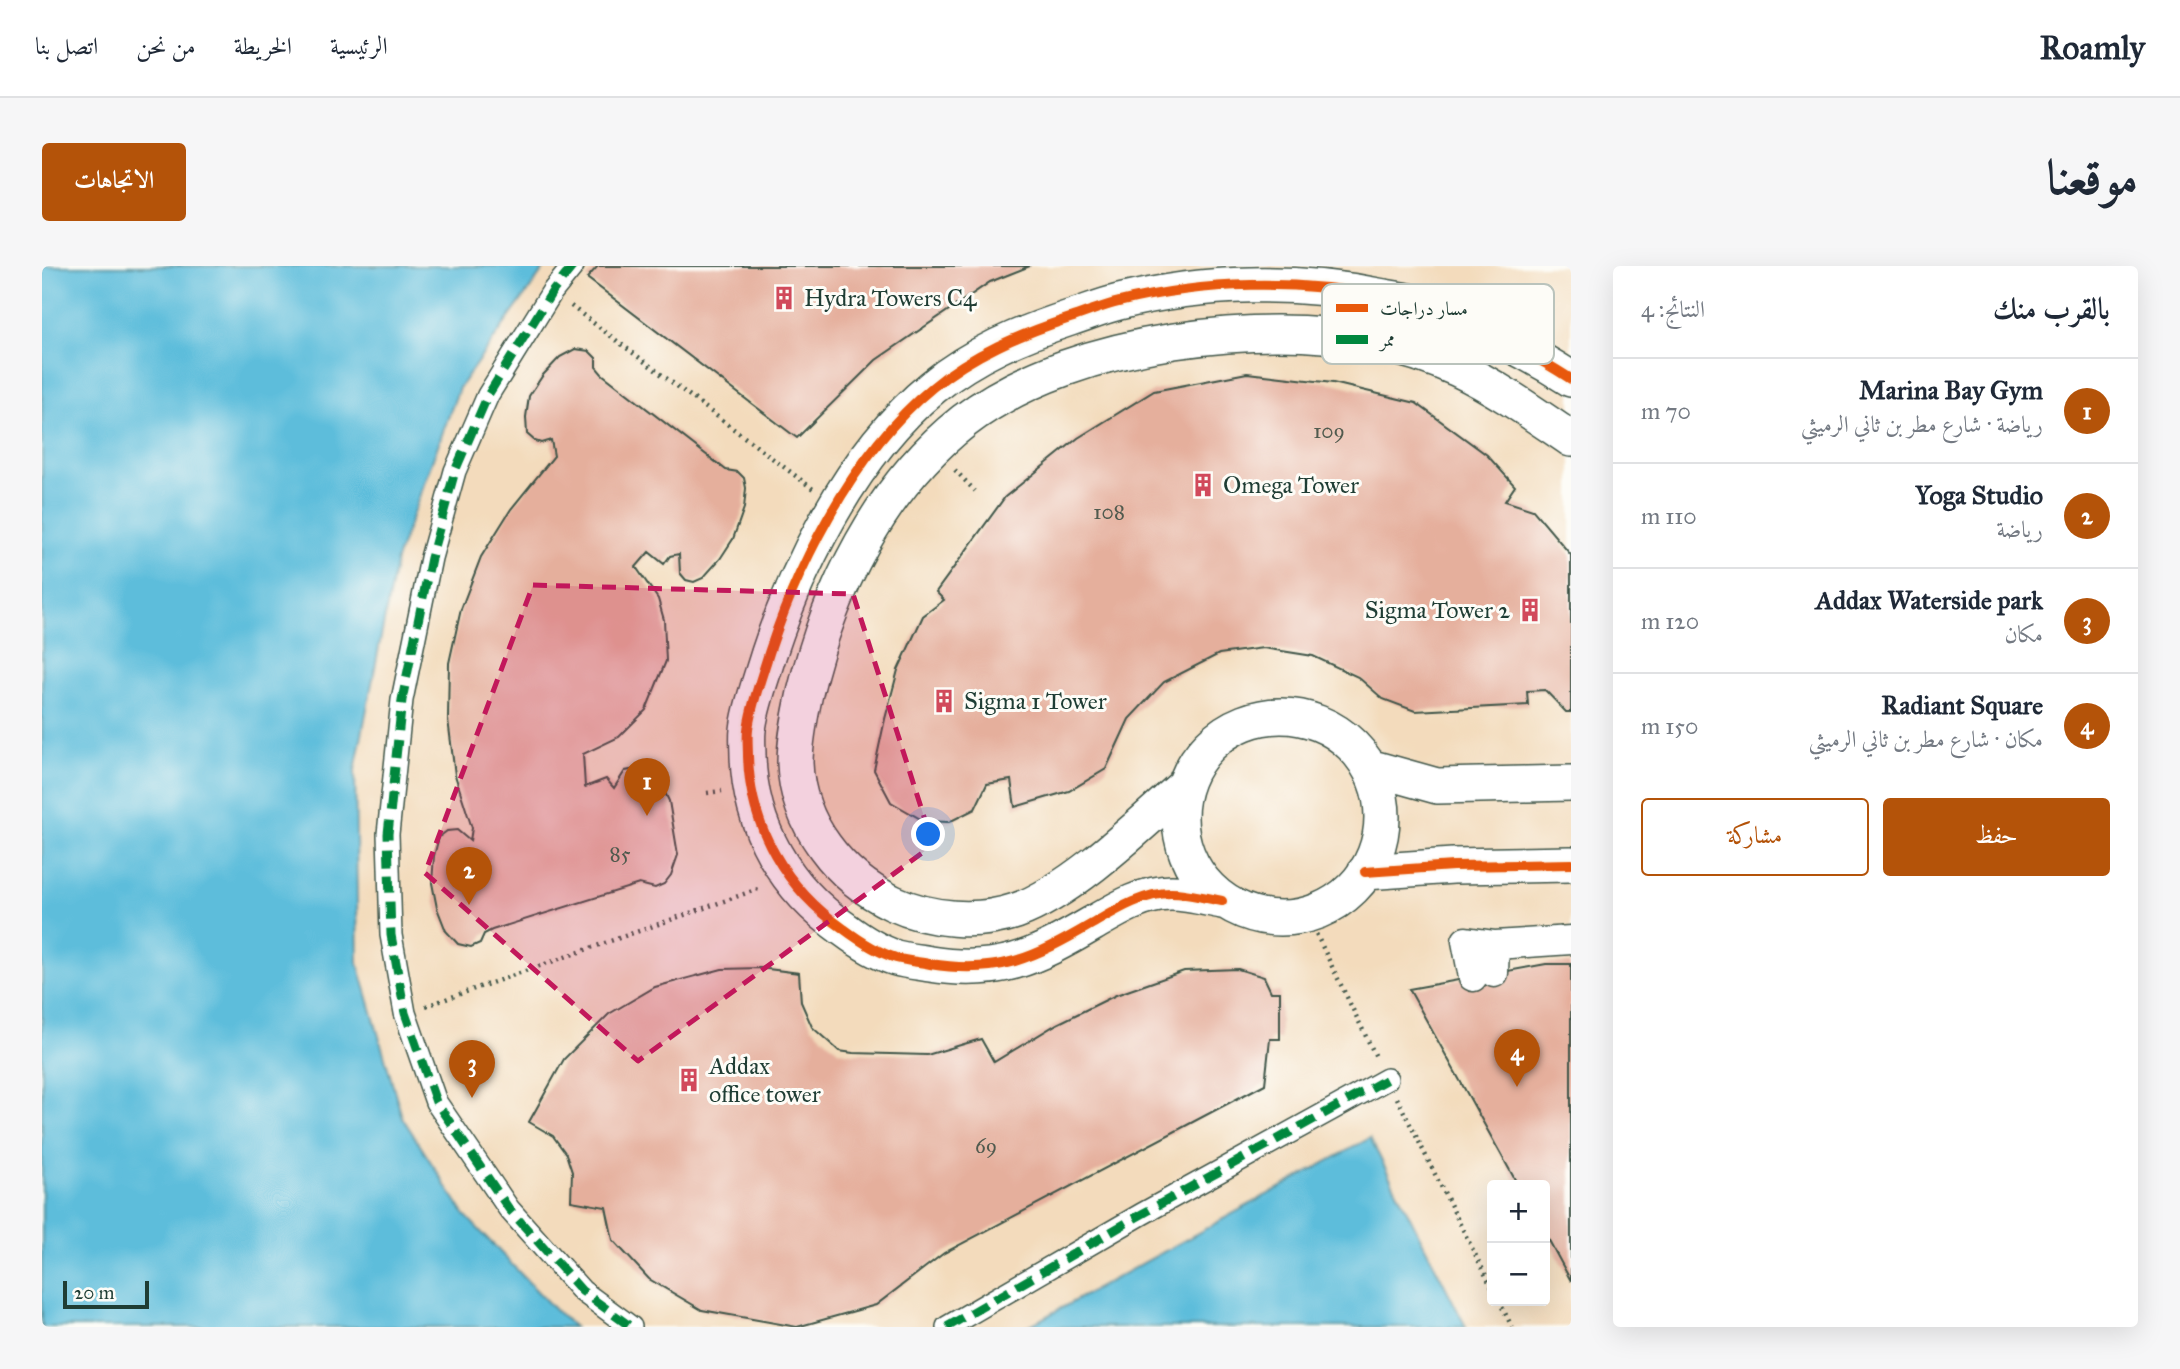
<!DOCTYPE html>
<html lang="ar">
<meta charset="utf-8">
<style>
body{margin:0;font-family:"IM FELL Great Primer",Amiri,serif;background:#f6f6f7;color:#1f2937;direction:rtl}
.controls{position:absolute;right:21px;bottom:21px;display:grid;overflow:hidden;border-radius:7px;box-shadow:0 7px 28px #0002}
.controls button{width:63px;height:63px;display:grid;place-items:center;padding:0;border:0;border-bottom:2px solid #e0e1e3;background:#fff;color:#1f2937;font:35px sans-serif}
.scale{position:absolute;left:21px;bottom:18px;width:86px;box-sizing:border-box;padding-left:7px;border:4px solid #1f3d34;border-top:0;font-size:19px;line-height:24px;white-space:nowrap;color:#1f3d34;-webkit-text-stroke:5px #fdfcf7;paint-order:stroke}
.you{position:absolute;left:887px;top:569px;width:24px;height:24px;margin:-18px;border:5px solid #fff;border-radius:50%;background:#1a73e8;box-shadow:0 0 0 10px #1a73e833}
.badge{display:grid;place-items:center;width:46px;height:46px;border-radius:50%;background:#b45309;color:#fff;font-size:23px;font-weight:700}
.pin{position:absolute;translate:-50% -58px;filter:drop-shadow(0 2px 4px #0008)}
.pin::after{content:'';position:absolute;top:37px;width:24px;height:21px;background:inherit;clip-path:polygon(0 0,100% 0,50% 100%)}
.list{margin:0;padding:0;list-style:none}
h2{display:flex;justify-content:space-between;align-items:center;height:91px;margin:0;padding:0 28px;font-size:30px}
h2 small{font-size:23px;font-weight:400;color:#747a83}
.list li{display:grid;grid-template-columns:46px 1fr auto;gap:21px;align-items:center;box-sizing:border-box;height:105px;padding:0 28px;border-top:2px solid #e0e1e3}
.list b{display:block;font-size:26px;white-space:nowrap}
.list p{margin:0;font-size:23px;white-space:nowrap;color:#747a83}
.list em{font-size:23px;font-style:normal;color:#747a83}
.actions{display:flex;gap:14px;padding:21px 28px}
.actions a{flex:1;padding:16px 0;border:2px solid #b45309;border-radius:7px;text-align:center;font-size:24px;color:#b45309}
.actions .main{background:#b45309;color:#fff}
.map{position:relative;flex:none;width:1529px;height:1061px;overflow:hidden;direction:ltr;border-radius:7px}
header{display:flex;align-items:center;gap:42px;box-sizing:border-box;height:98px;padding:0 35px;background:#fff;border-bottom:2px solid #e0e1e3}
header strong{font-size:33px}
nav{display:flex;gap:38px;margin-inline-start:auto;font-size:24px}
.intro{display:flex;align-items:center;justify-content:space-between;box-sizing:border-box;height:168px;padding:0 42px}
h1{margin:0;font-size:49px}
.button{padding:18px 32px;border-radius:7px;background:#b45309;color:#fff;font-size:24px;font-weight:700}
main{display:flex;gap:42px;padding:0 42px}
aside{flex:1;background:#fff;border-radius:7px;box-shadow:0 7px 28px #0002}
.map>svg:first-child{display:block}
</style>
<header>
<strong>Roamly</strong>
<nav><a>الرئيسية</a><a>الخريطة</a><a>من نحن</a><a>اتصل بنا</a></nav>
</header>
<div class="intro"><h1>موقعنا</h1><a class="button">الاتجاهات</a></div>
<main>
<aside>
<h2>بالقرب منك<small>النتائج: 4</small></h2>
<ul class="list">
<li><span class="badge">1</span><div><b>Marina Bay Gym</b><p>رياضة · شارع مطر بن ثاني الرميثي</p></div><em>70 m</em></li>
<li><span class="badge">2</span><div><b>Yoga Studio</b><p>رياضة</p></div><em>110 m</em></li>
<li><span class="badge">3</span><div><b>Addax Waterside park</b><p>مكان</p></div><em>120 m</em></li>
<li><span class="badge">4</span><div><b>Radiant Square</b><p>مكان · شارع مطر بن ثاني الرميثي</p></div><em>150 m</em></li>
</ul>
<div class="actions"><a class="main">حفظ</a><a>مشاركة</a></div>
</aside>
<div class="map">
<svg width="1529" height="1061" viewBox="0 0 1529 1061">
<rect width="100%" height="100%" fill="#fdfcf7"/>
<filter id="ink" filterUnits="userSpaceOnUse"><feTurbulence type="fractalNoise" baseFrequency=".0143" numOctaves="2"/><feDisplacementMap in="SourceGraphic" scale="14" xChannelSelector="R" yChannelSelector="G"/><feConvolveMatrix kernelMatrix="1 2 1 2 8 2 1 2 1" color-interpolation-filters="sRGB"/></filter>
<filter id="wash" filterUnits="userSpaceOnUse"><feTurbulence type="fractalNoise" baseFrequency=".00686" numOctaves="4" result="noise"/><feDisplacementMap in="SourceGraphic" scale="28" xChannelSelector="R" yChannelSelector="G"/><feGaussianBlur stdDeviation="1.57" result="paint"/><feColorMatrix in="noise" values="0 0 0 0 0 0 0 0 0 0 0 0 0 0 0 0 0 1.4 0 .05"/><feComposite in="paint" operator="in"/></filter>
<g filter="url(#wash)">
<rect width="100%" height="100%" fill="#f3dbbc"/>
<path fill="#5dbddb" stroke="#3e7d88" stroke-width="2" d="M0 0H504L417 122 354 294 313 504 316 697 360 851 422 948 513 1044 532 1061H0Z
M1328 872 1424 1061H985Z"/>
<g id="blocks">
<path fill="#e5af9c" d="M556 0H988L948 16 834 94 755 172 545 12Z
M533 83 547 85 554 92V101L560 108 684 204 696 206 702 212 704 222 702 242 691 273 678 293 661 312 652 316 644 314 638 307 637 288 628 290 622 298 607 286 594 301 616 333 622 354 624 395 604 444 577 471 541 488 543 521 564 513 572 522 583 505 601 502 610 506 617 514 627 535 636 589 629 609 622 618 613 622 597 618 450 664 442 668 438 677 429 681 416 678 404 665 395 642 390 617 392 590 397 571 405 565 415 564 428 575 430 562 413 509 406 453 407 397 419 343 439 291 469 243 512 190 509 174 499 177 493 175 485 168 484 151 487 130 501 109 518 91Z
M1205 107 1291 117 1374 137 1445 189 1473 220 1463 235 1491 244 1529 289V446H1524L1503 424 1485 425 1486 439 1373 445 1341 433 1316 411 1271 390 1221 382 1177 388 1122 416 1087 453 1064 503 1027 525 973 541 969 514 945 518 933 543 907 556 882 555 849 536 832 504 843 453 856 404 881 350 902 334 894 326 963 231 1036 172 1112 125Z
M1504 698H1529V1015L1503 967V919H1476L1367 723Z
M718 702 757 707 759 736 770 761 797 785 811 787 885 789 939 773 952 796 1015 758 1074 729 1142 705 1196 703 1222 711 1229 726H1238V773H1228L1223 818 902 987 834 1039 755 1061 660 1044 607 1013 571 974 564 941 529 935 530 906 524 888 511 870 487 856 522 793 567 748 613 721 680 703Z"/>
</g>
</g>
<g filter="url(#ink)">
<use href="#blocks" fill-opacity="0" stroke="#3f5548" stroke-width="2"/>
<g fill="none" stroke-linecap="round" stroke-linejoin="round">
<g stroke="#3f5548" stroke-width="24">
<path id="pedestrian" d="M531 0 510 26 446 129 413 205 389 292 360 434 346 568 349 669 363 747 394 836 467 943 540 1025 589 1061
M905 1061 1100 948 1345 813"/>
</g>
<g stroke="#3f5548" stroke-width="31">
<path id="minor" d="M1452 707 1453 679
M1431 711 1424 675 1453 679 1529 674"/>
</g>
<g stroke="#3f5548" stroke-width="38">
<path id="tertiary" d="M1138 551a101 101 0 1 1 202 0a101 101 0 1 1-202 0Z
M1327 501 1395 520 1529 517
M1143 519C1098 559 1030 625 974 645 935 658 888 654 851 637 798 612 755 558 753 497 753 474 758 450 763 427 787 325 838 221 922 155 981 110 1060 86 1132 75 1227 61 1328 62 1416 103 1456 122 1492 148 1529 173
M1323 606 1411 600 1529 598
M1180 635C1164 632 1146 627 1129 627 1101 627 1074 644 1050 658 992 692 957 709 888 698 877 696 865 695 854 692 835 686 818 675 802 663 744 623 708 562 706 490 706 482 705 472 706 464 708 445 715 425 721 406 751 307 809 188 891 121 931 88 979 68 1028 52 1044 47 1060 40 1077 36 1162 15 1256 13 1342 31 1355 33 1370 35 1384 39 1397 43 1410 51 1423 57 1460 73 1495 91 1529 113"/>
</g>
<path stroke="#3f5548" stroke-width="4.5" stroke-dasharray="2 5" stroke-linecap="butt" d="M529 40 771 223
M913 204 933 225
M665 527 680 525
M1265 649 1335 793
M384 740 719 622
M1355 832 1450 1022
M1457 1035 1470 1061"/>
<use href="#pedestrian" stroke="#fff" stroke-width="21"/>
<use href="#minor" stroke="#fff" stroke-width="28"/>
<use href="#tertiary" stroke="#fff" stroke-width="35"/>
<path stroke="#00873e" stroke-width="9" stroke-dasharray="18 9" stroke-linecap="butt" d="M531 0 510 26 446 129 413 205 389 292 360 434 346 568 349 669 363 747 394 836 467 943 540 1025 589 1061
M905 1061 1100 948 1345 813"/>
<g stroke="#fdfcf7" stroke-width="15">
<path id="cycleway" d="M1323 606 1411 600 1529 598
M1180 635C1164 632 1146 627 1129 627 1101 627 1074 644 1050 658 992 692 957 709 888 698 877 696 865 695 854 692 835 686 818 675 802 663 744 623 708 562 706 490 706 482 705 472 706 464 708 445 715 425 721 406 751 307 809 188 891 121 931 88 979 68 1028 52 1044 47 1060 40 1077 36 1162 15 1256 13 1342 31 1355 33 1370 35 1384 39 1397 43 1410 51 1423 57 1460 73 1495 91 1529 113"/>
</g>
<use href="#cycleway" stroke="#e8590c" stroke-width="10"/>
</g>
</g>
<path fill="#c2185b" fill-opacity="0.2" stroke="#c2185b" stroke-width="5" stroke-dasharray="14 9" stroke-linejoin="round" d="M491 319 811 328 891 579 596 795 383 607Z"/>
<defs>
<g id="building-bare" transform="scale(1.89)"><path d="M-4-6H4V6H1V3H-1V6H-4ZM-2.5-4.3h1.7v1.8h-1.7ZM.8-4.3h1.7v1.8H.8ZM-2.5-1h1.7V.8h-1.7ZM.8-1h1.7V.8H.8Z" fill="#d1495b" stroke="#fdfcf7" stroke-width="2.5" paint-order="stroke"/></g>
</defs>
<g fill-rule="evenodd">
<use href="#building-bare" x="742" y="32"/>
<use href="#building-bare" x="1161" y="219"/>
<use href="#building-bare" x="1488" y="344"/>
<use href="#building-bare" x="902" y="435"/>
<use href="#building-bare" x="647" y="814"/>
</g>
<g text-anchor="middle" stroke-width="6" stroke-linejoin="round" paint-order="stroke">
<g font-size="21" fill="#505a4e">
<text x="1287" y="172">109</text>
<text x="1067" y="253">108</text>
<text x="578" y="595">85</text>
<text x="944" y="887">69</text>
</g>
<g font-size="24" fill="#1f3d34" stroke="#fdfcf7" text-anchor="start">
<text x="762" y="40">Hydra Towers C4</text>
<text x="1181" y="227">Omega Tower</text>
<text x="1468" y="352" text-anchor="end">Sigma Tower 2</text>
<text x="922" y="443">Sigma 1 Tower</text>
<text x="667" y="808">Addax<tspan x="667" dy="28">office tower</tspan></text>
</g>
</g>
<rect x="1280" y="18" width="232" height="80" rx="10" fill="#fdfcf7" stroke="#bac3bc" stroke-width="2"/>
<rect x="1294" y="38" width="32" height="8" fill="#e8590c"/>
<rect x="1294" y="69" width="32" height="9" fill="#00873e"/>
<g font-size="19" fill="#1f3d34">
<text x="1338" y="49">مسار دراجات</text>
<text x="1338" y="80">ممر</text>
</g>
</svg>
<div class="controls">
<button>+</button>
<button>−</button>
</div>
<div class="scale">20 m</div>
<div class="you"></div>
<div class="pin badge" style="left:605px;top:550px">1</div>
<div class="pin badge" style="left:427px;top:639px">2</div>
<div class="pin badge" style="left:430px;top:832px">3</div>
<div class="pin badge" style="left:1475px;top:821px">4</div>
</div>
</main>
